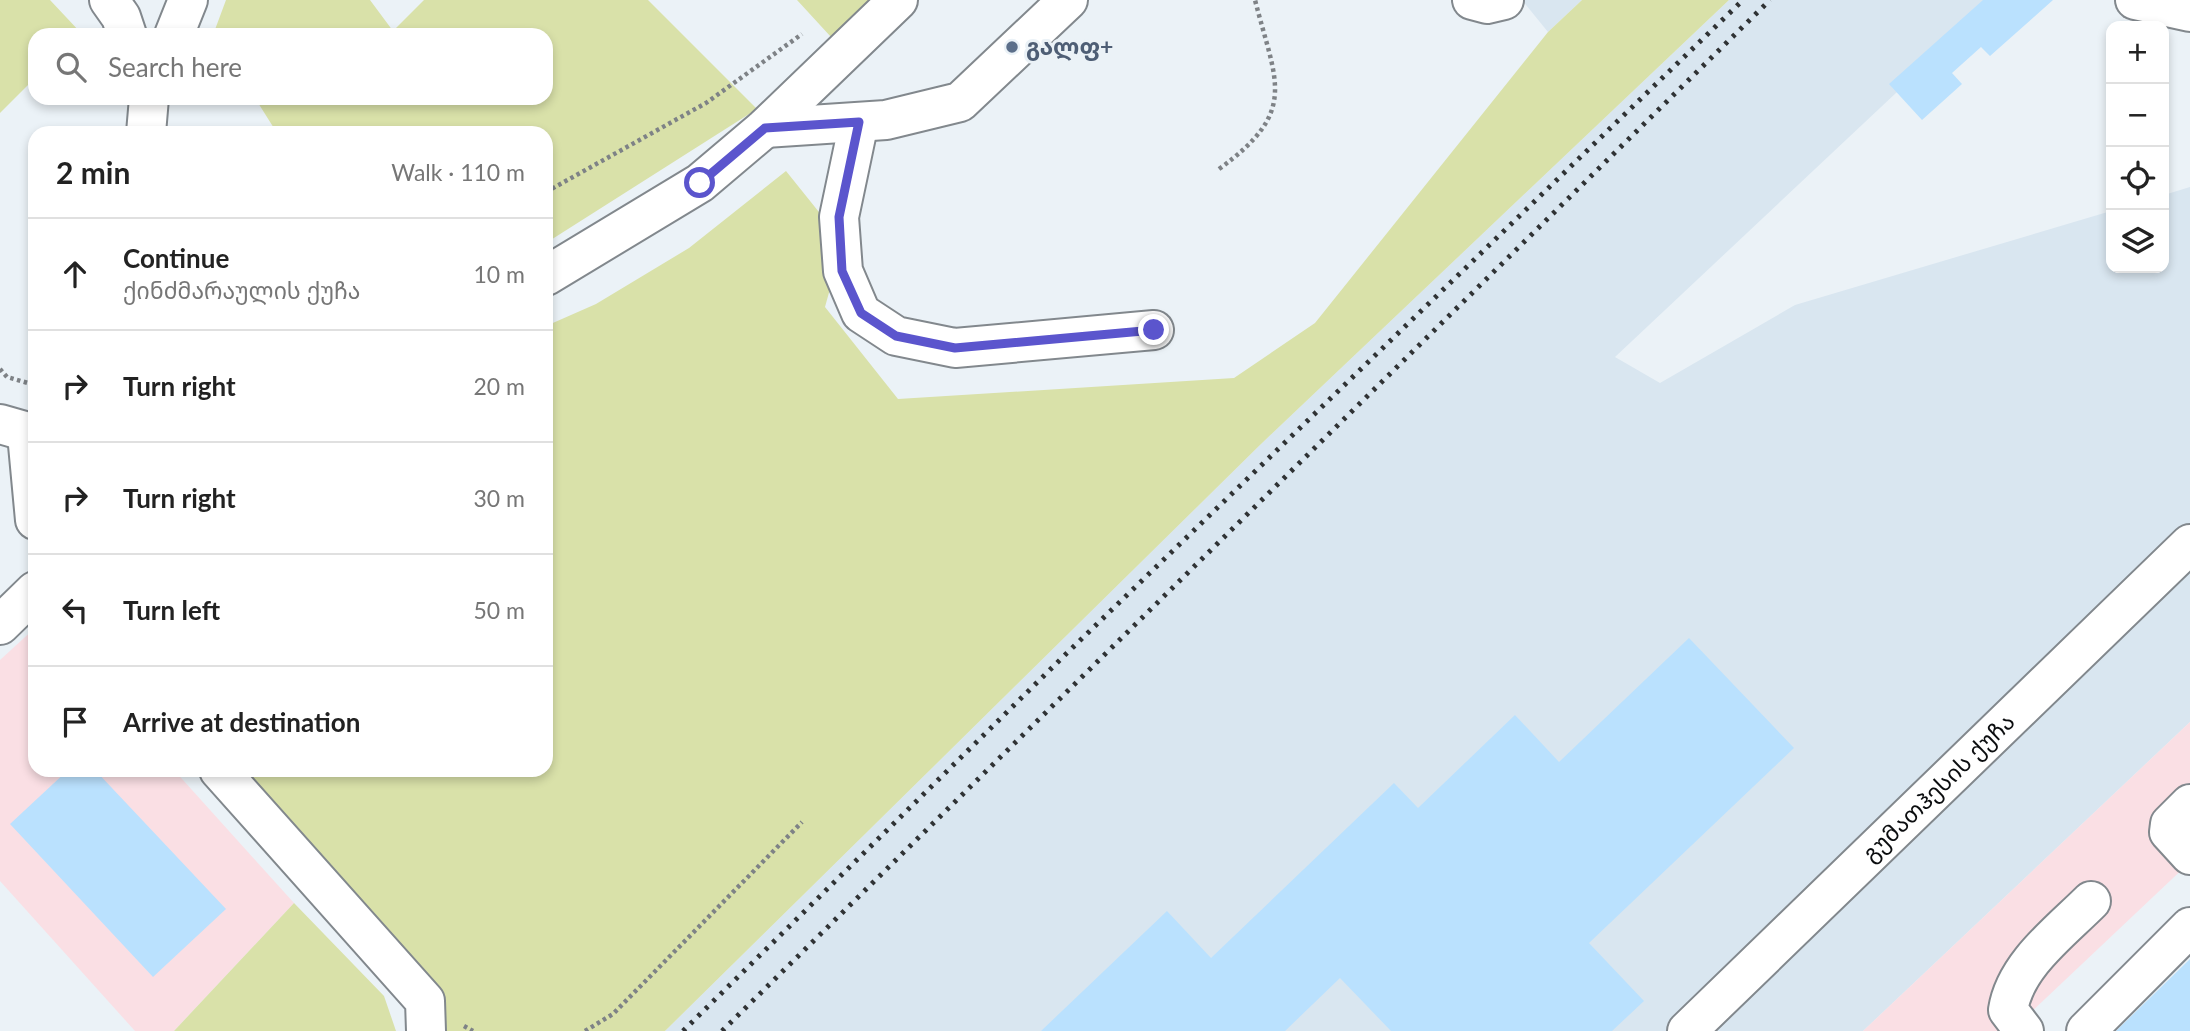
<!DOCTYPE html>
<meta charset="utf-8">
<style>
body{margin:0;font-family:Lato,"Noto Sans Georgian",sans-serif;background:#f2f2f2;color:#222}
.controls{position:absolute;right:21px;top:21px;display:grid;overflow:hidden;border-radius:14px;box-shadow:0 4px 10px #0003}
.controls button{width:63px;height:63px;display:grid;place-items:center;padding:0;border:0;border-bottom:2px solid #e0e0e0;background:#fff;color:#222;font:35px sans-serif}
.stop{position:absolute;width:21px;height:21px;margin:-16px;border:5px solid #5b55cd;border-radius:50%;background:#fff}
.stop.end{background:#5b55cd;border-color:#fff;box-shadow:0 2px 7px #0008}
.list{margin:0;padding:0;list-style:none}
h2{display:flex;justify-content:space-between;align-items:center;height:91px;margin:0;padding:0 28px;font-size:30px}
h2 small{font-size:23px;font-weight:400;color:#767676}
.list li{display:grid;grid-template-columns:46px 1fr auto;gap:21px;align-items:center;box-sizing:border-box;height:112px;padding:0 28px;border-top:2px solid #e0e0e0}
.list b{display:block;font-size:26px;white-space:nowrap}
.list p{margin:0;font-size:23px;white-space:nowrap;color:#767676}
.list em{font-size:23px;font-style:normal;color:#767676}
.icon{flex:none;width:38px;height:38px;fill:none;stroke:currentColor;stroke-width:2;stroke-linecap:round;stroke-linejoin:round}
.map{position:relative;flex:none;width:2190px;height:1031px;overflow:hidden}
.search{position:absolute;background:#fff;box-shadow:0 4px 10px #0003;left:28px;top:28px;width:525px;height:77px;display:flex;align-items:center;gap:18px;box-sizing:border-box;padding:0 24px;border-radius:21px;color:#767676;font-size:26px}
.panel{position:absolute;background:#fff;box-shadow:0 4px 10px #0003;left:28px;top:126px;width:525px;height:651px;border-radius:21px}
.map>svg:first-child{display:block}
</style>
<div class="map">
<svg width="2190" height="1031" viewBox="0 0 2190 1031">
<rect width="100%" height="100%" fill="#ebf2f7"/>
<path fill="#d9e6f0" d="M1522 0H1582L1548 32Z
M1729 0H1995L1615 357 1660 383 1795 305 2111 211V268H2164V195L2190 187V722L1863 1031H665L1260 445Z"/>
<path fill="#fadfe4" d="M35 628V770H174L294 903 174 1031H135L0 881V660Z
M2190 722V862L2011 1031H1863Z"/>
<path fill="#d9e1a9" d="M0 0H50L81 33 35 35V78L0 113Z
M226 0H370L393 31 424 0H648L757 109 546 243V133H277L255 98H546V35H213Z
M797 0H870L831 37Z
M1582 0H1729L1260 445 665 1031H440L243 770H546V326L596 304 689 248 786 171 843 242 825 307 898 399 1234 378 1315 323 1548 32Z
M294 903 384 996 396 1031H174Z"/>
<path fill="#bae1fe" d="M1983 0H2053L1990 56 1981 47 1952 73 1962 84 1922 120 1889 84Z
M1689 638 1794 748 1589 943 1644 1001 1612 1031H1391L1340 978 1285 1031H1041L1167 911 1211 958 1394 783 1418 808 1515 715 1559 762Z
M68 770H95L226 909 153 977 10 824Z
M2190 959V1031H2116Z"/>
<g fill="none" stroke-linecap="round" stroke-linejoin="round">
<g stroke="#82888d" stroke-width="42">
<g id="minor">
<path d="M109 0 121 17 127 35"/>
<path d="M1472 0 1487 4 1504 0"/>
<path d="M2135 0 2190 12"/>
<path d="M174 35 188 0"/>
<path d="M859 122 839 217 843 271 861 313 896 336 955 348 1154 330"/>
<path d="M765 128 886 120 960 102 1068 0"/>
<path d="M146 133 149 98"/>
<path d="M27 434 35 520"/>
<path d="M0 625 35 591"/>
<path d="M219 770 425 1001 426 1031"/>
<path d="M2190 804 2170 824 2169 832 2190 855"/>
<path id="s1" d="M1687 1031 2190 544"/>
<path d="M2024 1031 2008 1010C2015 965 2060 932 2091 901"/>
<path d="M2086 1031 2190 927"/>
</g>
</g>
<g stroke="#82888d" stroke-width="42">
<path id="major" d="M546 276 700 183 765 128 898 0
M0 424 35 434"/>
</g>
<path stroke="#7e8286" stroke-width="4.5" stroke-dasharray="3.5 3.5" stroke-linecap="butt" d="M1219 169C1299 111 1276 83 1255 0
M546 192 706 103 802 34
M0 369 7 377 35 385
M464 1026 473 1031
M585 1031 613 1014 802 822"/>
<use href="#minor" stroke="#fff" stroke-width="38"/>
<use href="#major" stroke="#fff" stroke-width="38"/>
<path stroke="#2f3234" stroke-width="5" stroke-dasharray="3.5 7" stroke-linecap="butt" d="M683 1031 1067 653 1743 0
M722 1031 1770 0"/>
</g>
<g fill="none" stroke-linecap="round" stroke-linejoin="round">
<path stroke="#5b55cd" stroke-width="9" d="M700 183 765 128 859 122 839 217 842 271 861 313 896 336 955 348 1154 330"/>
</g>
<circle fill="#5c6f8a" stroke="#ebf2f7" stroke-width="2.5" cx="1012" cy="47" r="7"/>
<g text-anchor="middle" stroke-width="6" stroke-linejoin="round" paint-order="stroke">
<g font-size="23" font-weight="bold" fill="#4e5e75" stroke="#ebf2f7" text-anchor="start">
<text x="1026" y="55">გალფ+</text>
</g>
<g font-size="23" fill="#0b0d0f" stroke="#ebf2f7">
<text dy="8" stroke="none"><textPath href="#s1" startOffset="350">გუმათჰესის ქუჩა</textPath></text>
</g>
</g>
</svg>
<div class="controls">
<button>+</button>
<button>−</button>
<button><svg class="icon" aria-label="locate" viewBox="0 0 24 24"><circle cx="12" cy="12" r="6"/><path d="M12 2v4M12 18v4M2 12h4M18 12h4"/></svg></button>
<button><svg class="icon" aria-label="layers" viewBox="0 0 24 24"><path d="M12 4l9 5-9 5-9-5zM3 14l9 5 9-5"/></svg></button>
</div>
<div class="stop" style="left:700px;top:183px"></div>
<div class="stop end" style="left:1154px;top:330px"></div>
<div class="search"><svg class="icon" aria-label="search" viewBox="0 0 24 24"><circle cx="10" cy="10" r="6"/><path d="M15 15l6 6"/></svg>Search here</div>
<section class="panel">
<h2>2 min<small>Walk · 110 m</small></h2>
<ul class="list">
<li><svg class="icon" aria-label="ahead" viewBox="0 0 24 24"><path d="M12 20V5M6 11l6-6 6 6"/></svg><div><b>Continue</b><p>ქინძმარაულის ქუჩა</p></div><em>10 m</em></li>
<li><svg class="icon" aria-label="right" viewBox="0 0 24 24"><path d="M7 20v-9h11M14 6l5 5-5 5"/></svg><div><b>Turn right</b></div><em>20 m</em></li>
<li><svg class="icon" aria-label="right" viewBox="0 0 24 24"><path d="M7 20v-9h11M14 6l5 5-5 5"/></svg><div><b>Turn right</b></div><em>30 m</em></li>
<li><svg class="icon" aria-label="left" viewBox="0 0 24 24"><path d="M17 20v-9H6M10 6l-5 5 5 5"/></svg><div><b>Turn left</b></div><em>50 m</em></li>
<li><svg class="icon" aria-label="arrive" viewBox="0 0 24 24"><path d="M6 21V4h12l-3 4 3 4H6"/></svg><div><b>Arrive at destination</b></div></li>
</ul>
</section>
</div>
